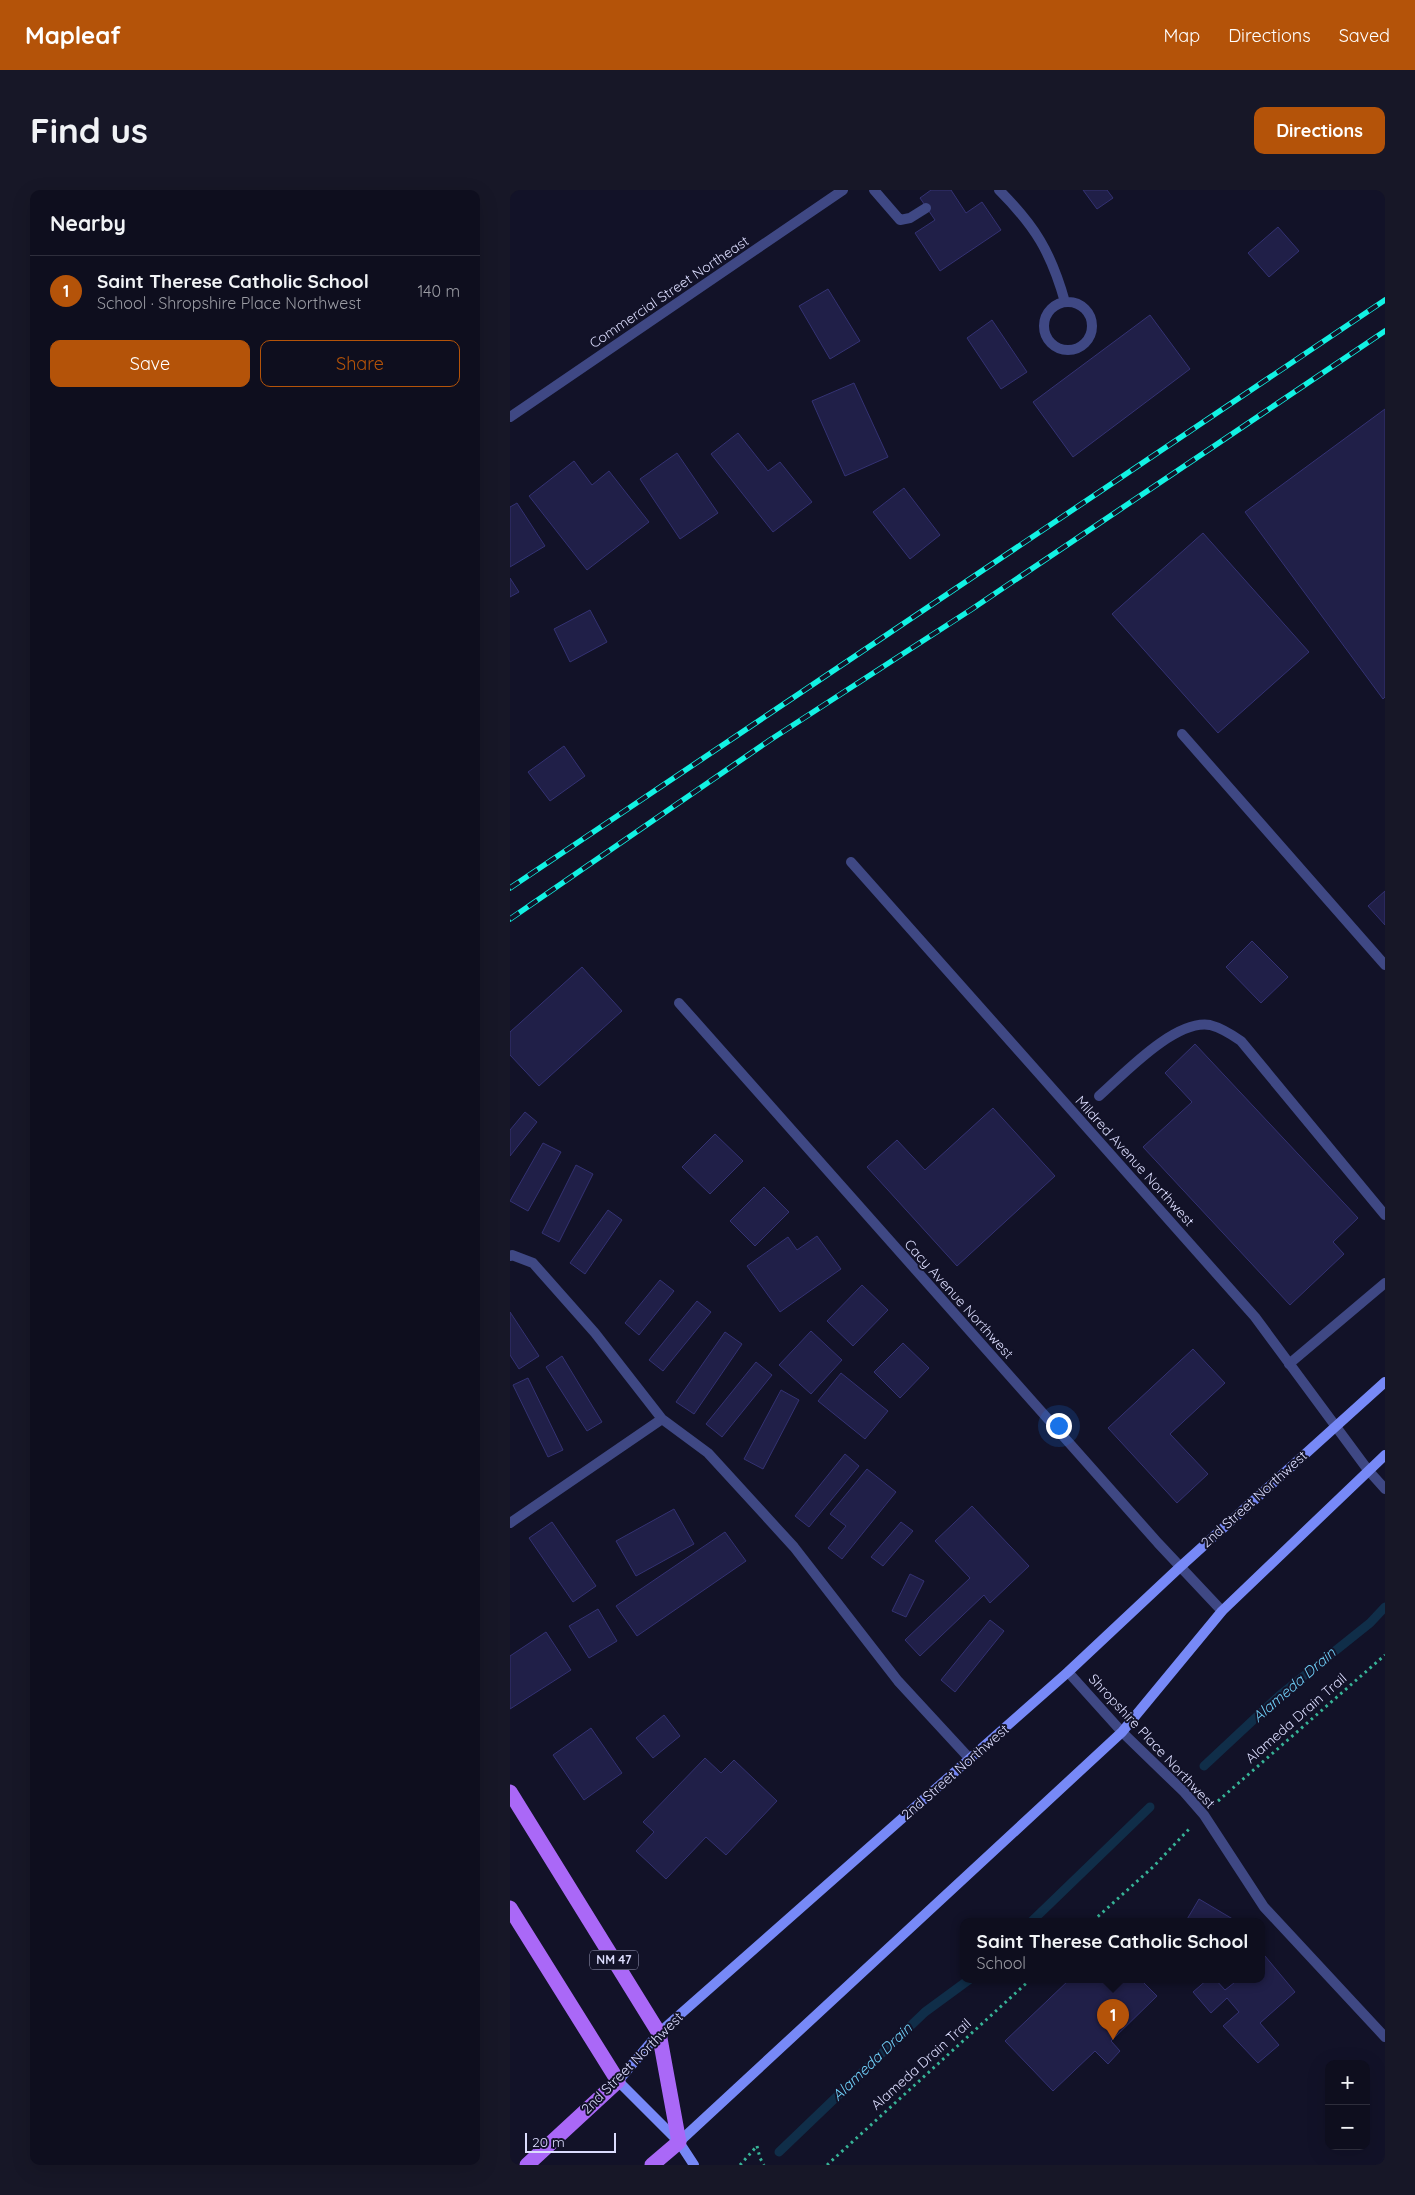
<!DOCTYPE html>
<meta charset="utf-8">
<style>
body{margin:0;font-family:Quicksand,sans-serif;background:#171727;color:#f1f3f6}
.controls{position:absolute;right:15px;bottom:15px;display:grid;overflow:hidden;border-radius:10px;box-shadow:0 5px 20px #0002}
.controls button{width:45px;height:45px;display:grid;place-items:center;padding:0;border:0;border-bottom:1px solid #2e2e3c;background:#0e0e1e;color:#f1f3f6;font:25px sans-serif}
.scale{position:absolute;left:15px;bottom:12px;width:91px;box-sizing:border-box;padding-left:5px;border:2px solid #dbdcfd;border-top:0;font-size:14px;line-height:18px;white-space:nowrap;color:#dbdcfd;-webkit-text-stroke:4px #121228;paint-order:stroke}
.you{position:absolute;left:548px;top:1235px;width:18px;height:18px;margin:-12px;border:4px solid #fff;border-radius:50%;background:#1a73e8;box-shadow:0 0 0 8px #1a73e833}
.badge{display:grid;place-items:center;width:32px;height:32px;border-radius:50%;background:#b45309;color:#fff;font-size:16px;font-weight:700}
.pin{position:absolute;translate:-50% -41px;filter:drop-shadow(0 1px 2px #0008)}
.pin::after{content:'';position:absolute;top:26px;width:18px;height:15px;background:inherit;clip-path:polygon(0 0,100% 0,50% 100%)}
.popup{position:absolute;left:450px;top:1728px;width:305px;height:65px;box-sizing:border-box;display:grid;place-content:center;border-radius:10px;background:#0e0e1e;filter:drop-shadow(0 1px 4px #0005);font-size:16px;white-space:nowrap;color:#9b9ca4}
.popup b{font-size:19px;color:#f1f3f6}
.popup::after{content:'';position:absolute;left:50%;top:100%;margin-left:-10px;border:10px solid transparent;border-top-color:#0e0e1e}
.list{margin:0;padding:0;list-style:none}
h2{display:flex;justify-content:space-between;align-items:center;height:65px;margin:0;padding:0 20px;font-size:21px}
h2 small{font-size:16px;font-weight:400;color:#9b9ca4}
.list li{display:grid;grid-template-columns:32px 1fr auto;gap:15px;align-items:center;box-sizing:border-box;height:70px;padding:0 20px;border-top:1px solid #2e2e3c}
.list b{display:block;font-size:19px;white-space:nowrap}
.list p{margin:0;font-size:16px;white-space:nowrap;color:#9b9ca4}
.list em{font-size:16px;font-style:normal;color:#9b9ca4}
.actions{display:flex;gap:10px;padding:15px 20px}
.actions a{flex:1;padding:11px 0;border:1px solid #b45309;border-radius:10px;text-align:center;font-size:18px;color:#b45309}
.actions .main{background:#b45309;color:#fff}
.map{position:relative;flex:none;width:875px;height:1975px;overflow:hidden;border-radius:10px}
header{display:flex;align-items:center;gap:30px;box-sizing:border-box;height:70px;padding:0 25px;background:#b45309;color:#fff}
header strong{font-size:24px}
nav{display:flex;gap:28px;margin-inline-start:auto;font-size:18px}
.intro{display:flex;align-items:center;justify-content:space-between;box-sizing:border-box;height:120px;padding:0 30px}
h1{margin:0;font-size:35px}
.button{padding:12px 22px;border-radius:10px;background:#b45309;color:#fff;font-size:18px;font-weight:700}
main{display:flex;gap:30px;padding:0 30px}
aside{flex:1;background:#0e0e1e;border-radius:10px;box-shadow:0 5px 20px #0002}
.map>svg:first-child{display:block}
</style>
<header>
<strong>Mapleaf</strong>
<nav><a>Map</a><a>Directions</a><a>Saved</a></nav>
</header>
<div class="intro"><h1>Find us</h1><a class="button">Directions</a></div>
<main>
<aside>
<h2>Nearby<small></small></h2>
<ul class="list">
<li><span class="badge">1</span><div><b>Saint Therese Catholic School</b><p>School · Shropshire Place Northwest</p></div><em>140 m</em></li>
</ul>
<div class="actions"><a class="main">Save</a><a>Share</a></div>
</aside>
<div class="map">
<svg width="875" height="1975" viewBox="0 0 875 1975">
<rect width="100%" height="100%" fill="#121228"/>
<g fill="none" stroke-linecap="round" stroke-linejoin="round">
<path stroke="#102e49" stroke-width="9" d="M694 1576 770 1505 860 1433 875 1417
M522 1731 640 1617
M269 1962 415 1822 460 1789"/>
</g>
<path fill="#201f48" stroke="#343273" d="M421 0H441L456 23 472 12 491 40 430 81 405 43 425 30 410 8Z
M573 0H597L603 8 587 19Z
M768 37 789 61 759 87 738 63Z
M318 99 350 151 320 169 289 116Z
M640 125 680 179 563 267 523 212Z
M482 130 517 182 491 199 457 148Z
M344 193 378 267 335 286 302 211Z
M875 219V507L873 509 735 322Z
M228 243 258 281 270 272 302 312 263 342 201 264Z
M167 263 208 323 170 349 130 289Z
M64 271 82 295 99 281 139 332 77 380 19 306Z
M394 298 430 345 400 369 363 322Z
M7 313 35 356 0 377V317Z
M693 343 799 462 708 543 602 424Z
M0 388 9 402 0 407Z
M80 420 97 452 60 472 44 439Z
M54 556 75 586 40 611 18 582Z
M875 701V735L858 716Z
M742 751 778 787 751 813 716 777Z
M72 777 112 821 29 896 0 865V842Z
M685 854 848 1028 823 1052 834 1064 780 1115 633 957 682 912 655 883Z
M483 918 545 986 447 1076 357 977 387 950 415 980Z
M15 922 27 932 0 966V940Z
M205 944 233 971 200 1004 172 977Z
M33 953 51 962 18 1021 0 1011Z
M66 975 83 984 49 1052 32 1043Z
M254 997 279 1022 245 1056 220 1031Z
M98 1020 112 1030 75 1084 60 1073Z
M307 1046 331 1079 270 1122 237 1076 278 1047 287 1060Z
M150 1090 164 1101 129 1145 115 1133Z
M352 1095 378 1120 343 1156 317 1131Z
M187 1111 201 1122 153 1181 139 1170Z
M0 1122 29 1166 9 1179 0 1165Z
M301 1141 332 1170 301 1204 269 1175Z
M215 1142 232 1154 184 1224 166 1212Z
M393 1153 419 1178 390 1208 364 1182Z
M683 1159 715 1193 660 1244 698 1284 667 1313 598 1238Z
M52 1166 92 1232 77 1241 36 1177Z
M246 1172 262 1185 212 1247 196 1234Z
M331 1183 378 1221 355 1249 308 1211Z
M18 1188 53 1260 38 1267 3 1195Z
M271 1200 289 1210 253 1279 234 1269Z
M335 1264 349 1276 299 1337 285 1326Z
M357 1279 386 1302 332 1369 318 1358 336 1336 320 1324Z
M462 1316 519 1376 480 1413 474 1405 410 1466 395 1450 460 1388 425 1351Z
M164 1319 184 1354 126 1386 106 1351Z
M42 1332 86 1396 63 1412 19 1348Z
M391 1332 403 1341 373 1376 361 1367Z
M215 1342 236 1371 127 1446 106 1416Z
M400 1384 414 1391 396 1427 382 1421Z
M88 1419 107 1451 79 1468 59 1436Z
M480 1430 494 1441 445 1502 431 1490Z
M36 1442 61 1480 0 1519V1466Z
M154 1525 170 1546 143 1568 126 1548Z
M81 1538 112 1583 74 1610 43 1565Z
M195 1568 211 1583 224 1570 267 1611 216 1665 196 1647 156 1689 126 1661 144 1642 133 1632Z
M689 1709 726 1731H676Z
M755 1766 785 1802 750 1833 769 1855 748 1873 713 1836 729 1822 717 1808 701 1823 683 1802 698 1789H705L715 1800 729 1789H752V1769Z
M560 1789H630L647 1806 601 1851 610 1861 598 1874 585 1861 543 1901 495 1851Z"/>
<g fill="none" stroke-linecap="round" stroke-linejoin="round">
<path stroke="#37b498" stroke-width="3" stroke-dasharray="2.5 4" stroke-linecap="butt" d="M708 1611 875 1465
M583 1731 644 1676 680 1638
M247 1956 250 1968 254 1975
M230 1975 247 1956
M317 1975 521 1789"/>
<path stroke="#3f4884" stroke-width="10" d="M364 0 390 30 400 28 416 18
M489 0C525 36 541 62 555 112
M534 136a24 24 0 1 1 48 0a24 24 0 1 1-48 0Z
M672 544 875 775
M589 906C614 884 665 829 700 835 712 838 721 844 731 851L875 1025
M0 1066 2 1065 23 1073 85 1143 152 1229 198 1263 284 1357 388 1491 460 1569
M779 1174 875 1093
M0 1333 152 1229"/>
<path stroke="#3f4884" stroke-width="10" d="M0 227 333 0
M341 672 745 1127 858 1280 875 1299
M169 813 648 1353 712 1421
M558 1482 612 1542 674 1602 694 1625 754 1717 875 1847"/>
<path stroke="#7789f7" stroke-width="10" d="M169 1952 612 1542 712 1421 875 1265
M184 1975 169 1952 108 1891 149 1843 558 1482 670 1377 875 1192"/>
<path stroke="#aa68f7" stroke-width="15" d="M0 1602 149 1843 169 1952 142 1975
M0 1718 108 1891 17 1975"/>
<g stroke="#12f2e3" stroke-width="5.5">
<path id="rail" d="M0 698 875 110
M0 729 260 550 462 419 875 141"/>
</g>
<use href="#rail" stroke="#121228" stroke-width="4" stroke-dasharray="11" stroke-linecap="butt"/>
</g>
<g text-anchor="middle" stroke-width="4" stroke-linejoin="round" paint-order="stroke">
<rect fill="#121228" stroke="#9f9fbd" stroke-width="1" x="80" y="1760.5" width="48" height="19" rx="4"/>
<g font-size="12" font-weight="bold" fill="#dbdcfd">
<text x="104" y="1774">NM 47</text>
</g>
<g font-size="14" fill="#dbdcfd" stroke="#121228">
<text transform="translate(159 102) rotate(-34)" y="5">Commercial Street Northeast</text>
<text transform="translate(625 971) rotate(48)" y="5">Mildred Avenue Northwest</text>
<text transform="translate(449 1109) rotate(48)" y="5">Cacy Avenue Northwest</text>
<text transform="translate(744 1309) rotate(-42)" y="5">2nd Street Northwest</text>
<text transform="translate(786 1528) rotate(-41)" y="5">Alameda Drain Trail</text>
<text transform="translate(642 1551) rotate(47)" y="5">Shropshire Place Northwest</text>
<text transform="translate(445 1582) rotate(-41)" y="5">2nd Street Northwest</text>
<text transform="translate(122 1873) rotate(-45)" y="5">2nd Street Northwest</text>
<text transform="translate(411 1874) rotate(-42)" y="5">Alameda Drain Trail</text>
</g>
<g font-size="15" font-style="italic" fill="#6fcef7" stroke="#121228">
<text transform="translate(784 1495) rotate(-41)" y="5">Alameda Drain</text>
<text transform="translate(362 1872) rotate(-44)" y="5">Alameda Drain</text>
</g>
</g>
</svg>
<div class="controls">
<button>+</button>
<button>−</button>
</div>
<div class="scale">20 m</div>
<div class="you"></div>
<div class="pin badge" style="left:603px;top:1850px">1</div>
<div class="popup"><b>Saint Therese Catholic School</b>School</div>
</div>
</main>
